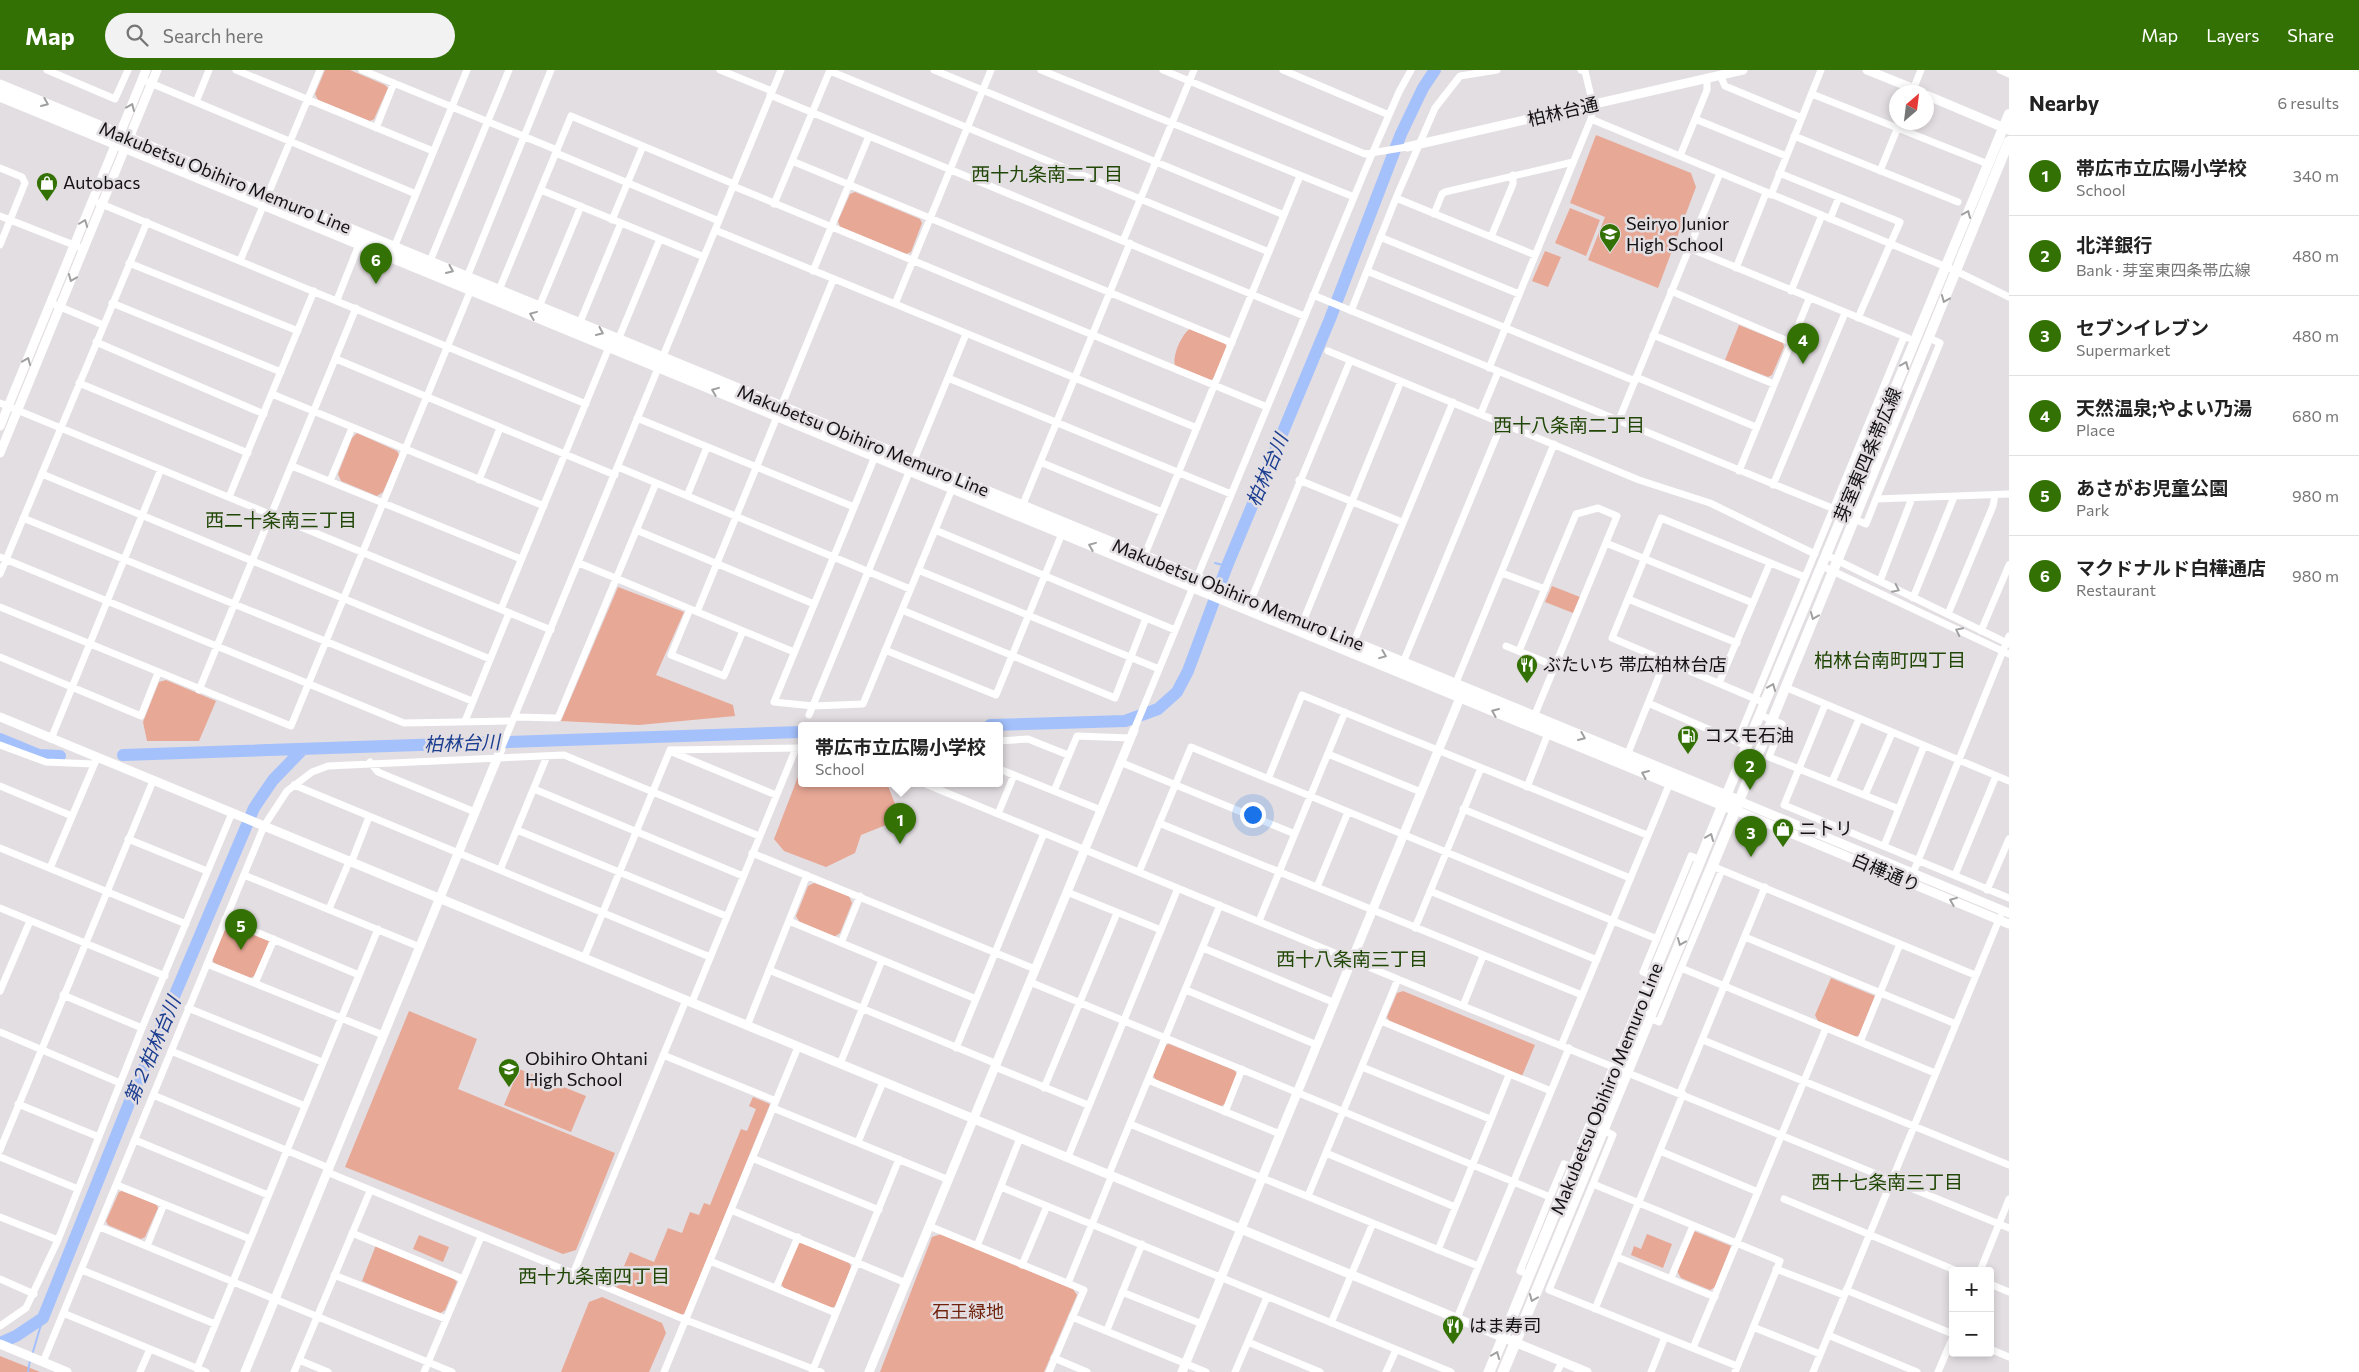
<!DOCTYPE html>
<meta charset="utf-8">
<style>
body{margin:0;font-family:Commissioner,"Noto Sans JP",sans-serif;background:#f2f2f2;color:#222}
.controls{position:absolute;right:15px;bottom:15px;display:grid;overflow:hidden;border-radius:5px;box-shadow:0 2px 8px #0003}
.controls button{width:45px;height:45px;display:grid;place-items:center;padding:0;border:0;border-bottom:1px solid #e0e0e0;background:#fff;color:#222;font:25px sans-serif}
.compass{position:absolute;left:1889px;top:15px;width:45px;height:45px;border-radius:50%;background:#fff;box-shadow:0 2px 8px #0003;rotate:28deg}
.you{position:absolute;left:1252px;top:744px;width:18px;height:18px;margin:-12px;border:4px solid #fff;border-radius:50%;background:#1a73e8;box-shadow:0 0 0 8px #1a73e833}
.badge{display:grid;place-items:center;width:32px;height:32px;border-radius:50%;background:#347104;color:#fff;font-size:16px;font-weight:700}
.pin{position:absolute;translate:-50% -41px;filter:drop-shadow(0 1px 2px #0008)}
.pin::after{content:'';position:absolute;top:26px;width:18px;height:15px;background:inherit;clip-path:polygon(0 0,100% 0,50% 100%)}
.popup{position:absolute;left:798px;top:652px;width:205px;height:65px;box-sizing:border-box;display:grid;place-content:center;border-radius:5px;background:#fff;filter:drop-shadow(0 1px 4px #0005);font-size:16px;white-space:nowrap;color:#767676}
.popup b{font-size:19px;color:#222}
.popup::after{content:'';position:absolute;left:50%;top:100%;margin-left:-10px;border:10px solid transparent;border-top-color:#fff}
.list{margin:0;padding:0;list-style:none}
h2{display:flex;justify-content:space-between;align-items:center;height:65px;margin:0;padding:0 20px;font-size:21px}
h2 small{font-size:16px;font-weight:400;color:#767676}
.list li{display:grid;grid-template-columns:32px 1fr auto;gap:15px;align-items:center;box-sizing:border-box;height:80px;padding:0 20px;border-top:1px solid #e0e0e0}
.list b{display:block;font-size:19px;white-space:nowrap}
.list p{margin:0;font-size:16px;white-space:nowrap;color:#767676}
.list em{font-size:16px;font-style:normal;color:#767676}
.icon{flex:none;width:28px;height:28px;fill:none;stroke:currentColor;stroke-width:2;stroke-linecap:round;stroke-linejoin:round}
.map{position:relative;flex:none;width:2009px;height:1302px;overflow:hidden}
header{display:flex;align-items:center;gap:30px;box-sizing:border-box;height:70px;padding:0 25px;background:#347104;color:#fff}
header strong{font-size:24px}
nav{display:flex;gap:28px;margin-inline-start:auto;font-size:18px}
.search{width:350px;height:45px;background:#f2f2f2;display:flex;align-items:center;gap:12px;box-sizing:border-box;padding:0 18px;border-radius:28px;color:#767676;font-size:19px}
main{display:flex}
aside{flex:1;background:#fff}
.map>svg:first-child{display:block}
</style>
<header>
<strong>Map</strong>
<div class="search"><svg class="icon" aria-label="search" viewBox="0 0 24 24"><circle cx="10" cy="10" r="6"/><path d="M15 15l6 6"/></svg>Search here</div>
<nav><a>Map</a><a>Layers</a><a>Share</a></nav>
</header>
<main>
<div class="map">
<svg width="2009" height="1302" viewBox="0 0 2009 1302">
<rect width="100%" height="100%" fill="#e3dee2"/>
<path fill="#e8a896" d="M325 0H350L385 15 388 18 374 49 370 51 318 30 315 24Z
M1596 65 1691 103 1696 117 1658 218 1588 190 1605 147 1570 133Z
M855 122 920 149 922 153 911 182 906 184 840 157 838 151 850 124Z
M1570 138 1600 150 1586 186 1555 173Z
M1545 181 1561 187 1548 217 1532 211Z
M1739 255 1783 273 1784 277 1772 305 1768 307 1725 290Z
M1191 258 1224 272 1227 277 1214 308 1211 310 1175 296C1172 286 1182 263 1191 258Z
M357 363 397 381 399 385 383 422 377 426 341 411 338 404 352 368Z
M1552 516 1580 527 1573 543 1545 532Z
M618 517 684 542 656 605 733 635 735 646 639 655 561 651Z
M166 610 216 631 199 671H147L143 652 159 612Z
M801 699V713H881L888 716 901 749 861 765 855 783 826 797 784 781 774 769Z
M814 813 849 826 852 833 840 863 834 867 800 853 796 846 808 816Z
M231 856 270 871 254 906 250 908 214 893 212 889 223 862Z
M1831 908 1875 926 1859 965 1855 967 1819 953 1815 945Z
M1403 921 1535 975 1522 1006 1391 954 1387 947 1397 923Z
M409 941 477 969 458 1019 615 1083 576 1180 563 1184 345 1097Z
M1169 974 1234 1000 1237 1004 1225 1034 1221 1036 1158 1012 1153 1006 1166 975Z
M519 999 586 1026 571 1062 504 1035Z
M753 1027 770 1034 685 1243 681 1245 615 1217 630 1182 654 1192 668 1158 682 1163 690 1142 699 1145 704 1133 710 1135 741 1059 747 1061 756 1039 749 1036Z
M122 1121 156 1134 158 1138 145 1167 141 1169 108 1155 106 1151 119 1122Z
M1694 1161 1731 1176 1715 1217 1710 1220 1681 1208 1677 1201Z
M941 1164 1073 1219 1077 1225 1044 1302H880L932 1167Z
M1647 1164 1672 1174 1663 1198 1631 1185 1634 1176 1641 1179Z
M419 1165 449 1177 443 1192 413 1179Z
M798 1172 849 1192 851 1197 836 1236 831 1238 784 1218 781 1214Z
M376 1175 452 1207 457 1212 445 1240 439 1244 362 1211Z
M602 1227 662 1253 666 1263 649 1302H561L589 1232Z
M0 1286 40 1302H0Z"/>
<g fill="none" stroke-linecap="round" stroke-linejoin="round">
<path stroke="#a4c1fc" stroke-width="2" d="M1215 493 1227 496
M32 1285 43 1248
M28 1302 30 1290"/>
<path stroke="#a4c1fc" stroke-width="12" d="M990 655 1125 651 1158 639 1177 622 1188 601 1227 496 1330 249 1401 64 1423 18 1435 0
M0 669 39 685 60 686
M123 685 801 662
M0 1273 16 1266 43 1248 134 1021 254 738 273 710 303 679"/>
<path stroke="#fff" stroke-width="7" d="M47 0 115 29 128 0
M236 0 433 81
M362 0 557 80
M720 0 772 21
M934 0 1284 145
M1041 0 1354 127
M1163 0 1365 84 1407 77
M1283 0 1389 45
M2000 0 2009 4
M830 1 1269 182
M1720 5 1725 16 1802 48
M148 12 416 124
M1912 22 1921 0
M1812 24 1988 94
M770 25 1304 246
M196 32 209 0
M1591 49 1956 201 2009 227
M1695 49 1786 86
M376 58 394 13
M1794 66 1958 132
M556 83 719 151
M1680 86 1707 20V9
M792 91 1232 273
M0 98 22 107 25 113 0 175
M1880 101 1900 52
M1779 103 1900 152 1858 248
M733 116 1267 337
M541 120 704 187
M1771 125 1821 0
M1396 128 1535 185
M99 133 586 334
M774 134 830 0
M1434 144 1442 124 1445 122 1573 92
M0 146 84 179
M1830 149 1839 127
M612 150 643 76
M715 160 1197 358
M1380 167 1519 224
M1491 167 1513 114V105
M1123 171 1194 0
M1689 178 1908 268
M393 180 467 0
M240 191 320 0
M430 191 509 0
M129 193 298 261
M1736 198 1766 123
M813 201 869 66
M1367 201 1635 311
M467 207 551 0
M499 220 571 46 734 114
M1671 221 1790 272
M1791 221 1822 145
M1313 225 1844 443
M337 230 360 172
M51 233 103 255
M112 233 281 302
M895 234 991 0
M539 237 581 136
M1351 241 1396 128 1435 38 1460 6 1497 0
M578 257 621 153
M1653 265 1774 314
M96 272 264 344
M1328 281 1639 410 1710 433 1815 484
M336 289 615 405
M1489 298 1591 49 1593 35 1585 1 1581 0
M1636 307 1756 357
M948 308 1231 424
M79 313 248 383
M272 324 544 436
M0 333 551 560
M1481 343 1498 302
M637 348 854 437
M1618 352 1720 103
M876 384 774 632 813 636 863 634 954 414
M1040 392 1162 442
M292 396 521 489
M618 397 910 519
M1739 401 1809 229
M42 404 490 589
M479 410 500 358
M1299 410 1402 452
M330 411 352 358
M1773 415 1845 243
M687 426 707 377
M229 427 314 221
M1876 429 1940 273 1929 268
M1021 439 1130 173
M23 448 472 631
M1854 449 1866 454 1876 429 2009 424
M636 460 814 534
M935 460 1175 560
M1606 473 1753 533
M1826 485 2009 574
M0 487 404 653 512 651
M1143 489 1300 106
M579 493 794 582
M1822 496 2009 584
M918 500 1159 599
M1502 503 1545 519
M0 504 147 152
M1880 511 1912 428
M1913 528 1954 427
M1628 529 1737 573
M1251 530 1350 291
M0 537 291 656 472 217
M501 539 609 277 618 270 660 169
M690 539 671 585 724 606 743 561
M902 540 1115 628 1146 548
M697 542 833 210
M1948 544 1993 436 1995 425
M1302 554 1401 311
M1981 561 2009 495
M1353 574 1453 332
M1506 576 1555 596
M885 580 996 625 1063 461
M1519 581 1576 444 1598 438 1617 446 1533 649
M0 587 141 646 158 603
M1402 595 1502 353
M1719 613 1770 493
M1455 615 1554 374
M1785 617 2009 711
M199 620 356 238
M1648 633 1747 676
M1765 633 1612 568 1661 448 1805 507
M1825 635 1784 735 2009 828
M809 645 966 264
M1760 645 1782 654 1769 687 1899 739
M514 647 558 648 656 413
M465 651 509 543
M1134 660 1366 98 1399 22 1411 0
M51 669 161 399
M999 671 1028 669 1068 685
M1737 672 1904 267
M0 675 46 692 93 694
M501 679 781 0
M670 680 801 678
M672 682 776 725
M1328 684 1421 722
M1626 688 1665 591
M370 692 378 702 475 742
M1120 692 1295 764
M999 699 1101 740
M1268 709 1302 625 1647 765
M1832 712 1859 649
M923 713 1463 936 2009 1158
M294 715 710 887
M0 716 72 746
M1527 717 1549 661
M534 719 743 806
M1054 721 1077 666 1131 668
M1865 725 1892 663
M1463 739 1630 808
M998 744 1014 705
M1159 753 1582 925
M517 760 726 846
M128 769 207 801
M1884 776 1924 676
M0 778 186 854
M752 783 1035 899
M351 793 369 747
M1712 796 1975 905
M50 798 97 688
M500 800 547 686
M1139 802 1191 677 1657 869
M1913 803 2009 566
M244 805 420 877
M1955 805 1996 706
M1317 817 1348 742
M1987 820 2009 769
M1430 821 1597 890
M1067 822 1161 860
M0 838 165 906
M329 839 349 792
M225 849 359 905
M789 851 976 929
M1259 851 1345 642
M1415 858 1481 698
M1745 867 1956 954
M841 873 860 826
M1203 878 1335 933
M584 888 670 680
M207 894 383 965
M1681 898 1722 800
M769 900 997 994
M1665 911 1643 902 1691 786 1700 790
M1030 912 1550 1127 1564 1094 1575 1099
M255 913 274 869
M1186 920 1317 975
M0 921 30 851
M63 925 142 958
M692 932 796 678
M1463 936 1483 886
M188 938 322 992
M1649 948 1659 952 1681 898 1935 1003
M1381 951 1551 1021
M747 956 807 805
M0 962 120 1013
M1703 970 2009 1095
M1860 972 1900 874
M1561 976 1669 715
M956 978 1044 763
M171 981 305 1036
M663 985 776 1031
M840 994 882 890
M995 997 1088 1035
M1362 997 1490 1049
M1148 1010 1280 1064
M1044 1018 1117 843
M1680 1023 1765 817
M153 1025 329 1098
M18 1034 99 1067
M773 1038 949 1110
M1225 1042 1242 999
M1130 1054 1478 1196
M1603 1060 1613 1065 1549 1220 1737 1296
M135 1070 268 1125
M858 1072 883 1012
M0 1080 153 711
M1660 1081 1758 1122
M1326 1083 1455 1137
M0 1087 78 1119
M1068 1087 1178 818
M752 1088 879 1140
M327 1102 686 1250 821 1302
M1109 1104 1220 835
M1593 1114 1780 1191 1735 1302
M117 1115 250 1169
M1001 1117 1451 1302
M1308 1126 1398 909
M1784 1129 1957 1201
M731 1140 906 1213
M0 1147 58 1170
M929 1156 1084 1220 1049 1302
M100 1157 452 1302
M352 1163 463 1209
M147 1176 164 1134
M977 1176 1020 1068
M1438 1180 1509 1005
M1617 1187 1715 1227
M710 1191 836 1243
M1022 1195 1047 1136
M1776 1199 1844 1225
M82 1200 215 1254
M1980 1201 2009 1129
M573 1204 686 930
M334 1205 446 1249
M1530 1205 1520 1201 1550 1127
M1671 1208 1693 1156
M0 1209 34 1224
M1068 1213 1112 1105
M1990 1214 2009 1222
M776 1218 798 1167
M1846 1220 1953 1264
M1122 1222 1202 1254
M1595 1239 1683 1024
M63 1243 206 1302
M1072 1247 1206 1302
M1457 1248 1569 978
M1331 1253 1373 1153
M0 1256 26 1238 58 1170 142 958 232 743
M1753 1257 1820 1284
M1107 1260 1142 1174
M1828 1265 1917 1302
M1248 1272 1320 1302
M1693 1278 1826 958
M1990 1279 2009 1287
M1054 1288 1087 1302
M299 1290 328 1302
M43 1292 264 756 287 721 312 702 328 696 564 685 759 766
M197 1299 378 859
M140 1302 150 1279
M294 1302 370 1121
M424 1302 481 1167
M664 1302 798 977
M812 1302 899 1089
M1235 1302 1267 1227
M1386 1302 1396 1280
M1557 1302 1562 1292
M1651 1302 1665 1267
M1813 1302 2000 847
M1938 1302 1953 1267"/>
<path stroke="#fff" stroke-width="9" d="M1867 0 1922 22
M1926 25 2009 60
M1407 77 1743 0
M0 356 146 0
M0 383 157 0
M0 647 1587 1302
M1739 731 2009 843
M1735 740 2009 854
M0 1274 67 1302
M245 1302 501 679
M869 1302 1134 660
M1182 1302 1462 623"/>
<path stroke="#fff" stroke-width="10" d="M1726 726 2009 44
M1739 731 2009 71"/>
<path stroke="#fff" stroke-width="11" d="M0 15 1739 731 1503 1302
M0 26 1735 740
M1489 1302 1725 730"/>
</g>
<defs><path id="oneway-chevron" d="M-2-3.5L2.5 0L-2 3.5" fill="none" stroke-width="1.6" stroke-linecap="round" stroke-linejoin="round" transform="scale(1.25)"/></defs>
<g stroke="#a1a0a0">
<use href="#oneway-chevron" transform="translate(45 33) rotate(23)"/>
<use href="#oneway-chevron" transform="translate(131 37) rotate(-67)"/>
<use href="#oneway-chevron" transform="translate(1967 144) rotate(-67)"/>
<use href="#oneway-chevron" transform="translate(84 153) rotate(-69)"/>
<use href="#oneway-chevron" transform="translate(450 200) rotate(24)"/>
<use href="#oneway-chevron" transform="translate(72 208) rotate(112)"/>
<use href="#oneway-chevron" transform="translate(1945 229) rotate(112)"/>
<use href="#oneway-chevron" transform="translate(533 245) rotate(-158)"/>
<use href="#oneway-chevron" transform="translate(600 262) rotate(24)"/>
<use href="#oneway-chevron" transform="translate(27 291) rotate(-68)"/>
<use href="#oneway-chevron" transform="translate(1905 295) rotate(-67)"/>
<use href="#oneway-chevron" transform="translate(715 321) rotate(-158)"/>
<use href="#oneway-chevron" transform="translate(1092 476) rotate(-158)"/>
<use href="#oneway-chevron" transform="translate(1896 519) rotate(26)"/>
<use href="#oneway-chevron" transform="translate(1814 546) rotate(112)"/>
<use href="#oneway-chevron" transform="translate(1959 561) rotate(-154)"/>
<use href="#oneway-chevron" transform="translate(1383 585) rotate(22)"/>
<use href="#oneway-chevron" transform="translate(1772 617) rotate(-68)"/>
<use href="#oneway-chevron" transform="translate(1495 642) rotate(-157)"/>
<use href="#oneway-chevron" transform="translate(1582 667) rotate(23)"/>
<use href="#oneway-chevron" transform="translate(1645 704) rotate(-157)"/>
<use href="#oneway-chevron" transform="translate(1710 767) rotate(-68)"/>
<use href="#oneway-chevron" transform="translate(1953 831) rotate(-158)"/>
<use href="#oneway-chevron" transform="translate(1681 872) rotate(112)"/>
<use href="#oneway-chevron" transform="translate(1533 1228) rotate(112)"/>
<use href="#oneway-chevron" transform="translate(1496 1285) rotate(-68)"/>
</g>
<defs>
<g id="shop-pin" transform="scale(1.125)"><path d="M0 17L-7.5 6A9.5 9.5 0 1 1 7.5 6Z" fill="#347104" stroke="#e3dee2"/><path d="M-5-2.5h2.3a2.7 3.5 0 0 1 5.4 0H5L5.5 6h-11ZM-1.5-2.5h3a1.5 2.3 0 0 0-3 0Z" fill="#fff"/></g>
<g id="school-pin" transform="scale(1.125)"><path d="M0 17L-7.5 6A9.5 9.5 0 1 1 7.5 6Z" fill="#347104" stroke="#e3dee2"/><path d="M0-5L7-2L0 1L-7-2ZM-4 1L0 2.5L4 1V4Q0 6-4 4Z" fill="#fff"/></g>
<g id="restaurant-pin" transform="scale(1.125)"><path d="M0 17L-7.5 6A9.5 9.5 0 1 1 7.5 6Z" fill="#347104" stroke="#e3dee2"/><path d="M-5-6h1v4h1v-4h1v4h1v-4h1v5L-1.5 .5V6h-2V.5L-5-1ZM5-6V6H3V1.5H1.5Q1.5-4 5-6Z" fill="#fff"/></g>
<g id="fuel-pin" transform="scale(1.125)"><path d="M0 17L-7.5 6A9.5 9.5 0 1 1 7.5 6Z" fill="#347104" stroke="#e3dee2"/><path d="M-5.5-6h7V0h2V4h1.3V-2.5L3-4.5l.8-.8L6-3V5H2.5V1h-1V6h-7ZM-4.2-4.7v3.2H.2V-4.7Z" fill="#fff"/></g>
</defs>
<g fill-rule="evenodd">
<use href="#shop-pin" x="47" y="113"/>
<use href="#school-pin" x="1610" y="164"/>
<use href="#restaurant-pin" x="1527" y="595"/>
<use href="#fuel-pin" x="1688" y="666"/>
<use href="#shop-pin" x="1783" y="759"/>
<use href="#school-pin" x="509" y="999"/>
<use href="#restaurant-pin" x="1453" y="1256"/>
</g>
<g text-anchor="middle" stroke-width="5" stroke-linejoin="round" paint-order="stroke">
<g font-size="18" fill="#131112" stroke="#e3dee2">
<text transform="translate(1563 42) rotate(-13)" y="6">柏林台通</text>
<text transform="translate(225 108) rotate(22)" y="6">Makubetsu Obihiro Memuro Line</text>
<text transform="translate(863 371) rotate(22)" y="6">Makubetsu Obihiro Memuro Line</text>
<text transform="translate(1868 385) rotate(-67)" y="6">芽室東四条帯広線</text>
<text transform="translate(1238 525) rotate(22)" y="6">Makubetsu Obihiro Memuro Line</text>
<text transform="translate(1886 803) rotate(23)" y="6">白樺通り</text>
<text transform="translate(1607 1019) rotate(-68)" y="6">Makubetsu Obihiro Memuro Line</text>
</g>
<g font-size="18" fill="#131112" stroke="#e3dee2" text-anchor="start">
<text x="63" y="119">Autobacs</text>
<text x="1626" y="160">Seiryo Junior<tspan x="1626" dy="21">High School</tspan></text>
<text x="1543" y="601">ぶたいち 帯広柏林台店</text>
<text x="1704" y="672">コスモ石油</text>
<text x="1799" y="765">ニトリ</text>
<text x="525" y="995">Obihiro Ohtani<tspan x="525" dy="21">High School</tspan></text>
<text x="1469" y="1262">はま寿司</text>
</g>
<g font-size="18" fill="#70230c" stroke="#e3dee2">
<text x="968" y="1248">石王緑地</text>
</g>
<g font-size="19" fill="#204706" stroke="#e3dee2">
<text x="1047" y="111">西十九条南二丁目</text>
<text x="1569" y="362">西十八条南二丁目</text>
<text x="281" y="457">西二十条南三丁目</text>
<text x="1890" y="597">柏林台南町四丁目</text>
<text x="1352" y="896">西十八条南三丁目</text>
<text x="1887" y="1119">西十七条南三丁目</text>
<text x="594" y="1213">西十九条南四丁目</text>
</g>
<g font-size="19" font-style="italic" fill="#1b3e90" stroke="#e3dee2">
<text transform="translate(1267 400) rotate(-67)" y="7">柏林台川</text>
<text transform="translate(462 673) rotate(-2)" y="7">柏林台川</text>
<text transform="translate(152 980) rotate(-67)" y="7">第２柏林台川</text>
</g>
</g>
</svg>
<div class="controls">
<button>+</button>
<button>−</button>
</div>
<svg class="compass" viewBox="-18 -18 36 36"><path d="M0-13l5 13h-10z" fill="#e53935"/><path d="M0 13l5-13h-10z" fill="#767676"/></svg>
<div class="you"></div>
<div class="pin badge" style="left:900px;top:774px">1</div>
<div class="popup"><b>帯広市立広陽小学校</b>School</div>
<div class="pin badge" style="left:1750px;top:720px">2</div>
<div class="pin badge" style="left:1751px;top:787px">3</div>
<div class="pin badge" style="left:1803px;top:294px">4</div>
<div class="pin badge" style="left:241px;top:880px">5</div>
<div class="pin badge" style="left:376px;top:214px">6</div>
</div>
<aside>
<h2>Nearby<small>6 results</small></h2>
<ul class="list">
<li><span class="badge">1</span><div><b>帯広市立広陽小学校</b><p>School</p></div><em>340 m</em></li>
<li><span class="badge">2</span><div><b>北洋銀行</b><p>Bank · 芽室東四条帯広線</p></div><em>480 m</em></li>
<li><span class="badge">3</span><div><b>セブンイレブン</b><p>Supermarket</p></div><em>480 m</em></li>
<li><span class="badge">4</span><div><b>天然温泉;やよい乃湯</b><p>Place</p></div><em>680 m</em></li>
<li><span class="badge">5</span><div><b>あさがお児童公園</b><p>Park</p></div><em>980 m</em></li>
<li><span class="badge">6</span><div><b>マクドナルド白樺通店</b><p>Restaurant</p></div><em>980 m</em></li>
</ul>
</aside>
</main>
